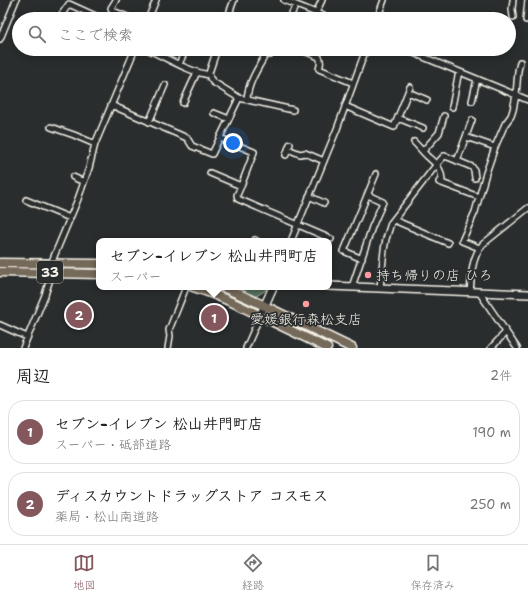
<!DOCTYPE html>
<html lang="ja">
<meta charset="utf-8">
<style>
body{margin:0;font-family:"Shantell Sans","Klee One",sans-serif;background:#f6f6f6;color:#202124}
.you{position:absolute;left:233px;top:143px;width:14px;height:14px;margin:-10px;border:3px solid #fff;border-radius:50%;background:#1a73e8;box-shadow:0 0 0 6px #1a73e833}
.badge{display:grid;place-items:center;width:26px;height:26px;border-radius:50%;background:#84575d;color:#fff;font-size:13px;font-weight:700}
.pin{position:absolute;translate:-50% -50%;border:2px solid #fff;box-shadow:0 1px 4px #0006}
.popup{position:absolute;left:96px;top:238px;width:236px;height:52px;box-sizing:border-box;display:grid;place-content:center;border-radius:8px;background:#fff;filter:drop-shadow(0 1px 3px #0005);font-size:13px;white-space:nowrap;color:#757577}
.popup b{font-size:15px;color:#202124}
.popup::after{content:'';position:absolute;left:50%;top:100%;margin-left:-8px;border:8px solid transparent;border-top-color:#fff}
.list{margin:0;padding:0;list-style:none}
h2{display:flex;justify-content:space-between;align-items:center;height:52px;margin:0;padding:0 16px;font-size:17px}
h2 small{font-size:13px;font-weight:400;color:#757577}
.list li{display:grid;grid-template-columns:26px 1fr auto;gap:12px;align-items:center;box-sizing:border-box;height:64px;margin:0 8px 8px;padding:0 8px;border:1px solid #e0e0e0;border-radius:16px}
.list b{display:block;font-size:15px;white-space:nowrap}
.list p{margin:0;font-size:13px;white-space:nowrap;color:#757577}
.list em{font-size:13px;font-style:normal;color:#757577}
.icon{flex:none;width:22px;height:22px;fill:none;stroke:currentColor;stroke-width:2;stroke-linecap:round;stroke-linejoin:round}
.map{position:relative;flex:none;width:528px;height:348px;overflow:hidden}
.search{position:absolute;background:#fff;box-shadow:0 2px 10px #0003;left:12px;right:12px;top:12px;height:44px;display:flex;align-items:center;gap:10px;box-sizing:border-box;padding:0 14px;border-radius:22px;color:#757577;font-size:15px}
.sheet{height:196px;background:#fff}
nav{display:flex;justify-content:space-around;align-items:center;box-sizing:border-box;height:56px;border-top:1px solid #e0e0e0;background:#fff;font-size:11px;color:#757577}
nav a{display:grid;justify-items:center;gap:2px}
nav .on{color:#84575d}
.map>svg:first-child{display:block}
</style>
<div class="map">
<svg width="528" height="348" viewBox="0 0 528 348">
<rect width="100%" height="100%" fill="#2a2d2e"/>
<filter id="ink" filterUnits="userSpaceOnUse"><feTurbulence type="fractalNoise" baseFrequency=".025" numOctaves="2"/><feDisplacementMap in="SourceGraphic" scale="8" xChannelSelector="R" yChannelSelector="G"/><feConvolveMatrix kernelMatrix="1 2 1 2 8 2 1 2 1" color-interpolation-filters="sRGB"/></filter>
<g filter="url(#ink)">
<path fill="#57705d" stroke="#a6b0a2" d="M235 287H265L266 290 255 297Z"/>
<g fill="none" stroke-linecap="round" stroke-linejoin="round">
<g stroke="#f4f1e8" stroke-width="8">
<path id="minor" d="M284 0 331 19
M513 0 512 9 513 17
M113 11 132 19
M316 13 322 0
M62 14 69 4 102 19
M109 19 113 11 111 8 116 0
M148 19 156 0
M227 19 234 0
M289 19 296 5
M377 19 384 0
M526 20 528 0
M0 39 16 0
M147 49C167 58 187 71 209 75
M217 49 209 73 210 78 213 82 239 98 293 110
M299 49 319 57C322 62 320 65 319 69L353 83
M404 49 528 100
M179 64 186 49
M408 92 427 100
M247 99C248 83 258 68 266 54L270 55
M472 101 477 79
M183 103 197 72
M111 105 187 138 192 146 212 154 239 98
M345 106 394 127 410 87
M452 107 458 76 460 72
M214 113 229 119
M398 118 423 128
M149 122 165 85
M51 127 74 135 95 144
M466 137 495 147
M414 142C419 147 423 152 427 156 437 165 442 168 442 183
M288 149 300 154 305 153 324 161
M423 151 439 133 444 116
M286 155 290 144
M457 161 472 120
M210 173 241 186 254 152 220 138
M73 177 84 182
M439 182 479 197
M241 186 237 195 238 199 331 239
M309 196 324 203
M26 200 70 218
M394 220 448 243
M255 240 257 241
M291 241 337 129 366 49
M479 249 477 247 462 241 475 212 486 173 495 147 505 124 511 116 513 110 516 95 518 71 520 62
M362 259 344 251 376 174
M352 287 372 227 383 202 368 195
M380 288 384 250 386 239 391 223 437 164 444 156 448 157 472 167 474 170 475 178
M470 292C472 274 471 258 483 244L528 208
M479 292 517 348
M0 325 27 337
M23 348 45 295 50 279 51 264 55 254 78 199 89 168 95 144 135 49
M168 348 170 336 169 330 186 287
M246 348 260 316
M491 348 506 332"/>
</g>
<g stroke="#f4f1e8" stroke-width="10">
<path id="secondary" d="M329 286 528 294
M260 316 273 287"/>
</g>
<g stroke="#f4f1e8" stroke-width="11">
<path id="trunk" d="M0 263 99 264
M0 272 99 274
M193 287C217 294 238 305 261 316 283 327 305 337 327 348
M223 287 265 306 352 348"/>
</g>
<use href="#minor" stroke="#2a2d2e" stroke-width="5"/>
<use href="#secondary" stroke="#2a2d2e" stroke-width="7"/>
<use href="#trunk" stroke="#746a5a" stroke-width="8"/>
</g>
</g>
<g fill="#ff9aa2" stroke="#2a2d2e" stroke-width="1.5">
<circle cx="368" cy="275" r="4"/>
<circle cx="306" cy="304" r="4"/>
</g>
<g text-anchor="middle" stroke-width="3.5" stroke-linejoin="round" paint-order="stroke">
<rect fill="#2a2d2e" stroke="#b7b6b0" stroke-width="1" x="37" y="261" width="26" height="22" rx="3"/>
<g font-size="13" font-weight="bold" fill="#f4f1e8">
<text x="50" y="277">33</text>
</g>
<g font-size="14" fill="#f4f1e8" stroke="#2a2d2e" text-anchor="start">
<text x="376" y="280">持ち帰りの店 ひろ</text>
<text x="306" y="324" text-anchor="middle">愛媛銀行森松支店</text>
</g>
</g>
</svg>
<div class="you"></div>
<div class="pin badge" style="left:214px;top:318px">1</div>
<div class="popup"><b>セブン-イレブン 松山井門町店</b>スーパー</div>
<div class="pin badge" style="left:79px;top:315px">2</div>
<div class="search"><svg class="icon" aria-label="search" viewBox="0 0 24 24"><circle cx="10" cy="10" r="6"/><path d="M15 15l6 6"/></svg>ここで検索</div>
</div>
<section class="sheet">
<h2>周辺<small>2件</small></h2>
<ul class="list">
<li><span class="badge">1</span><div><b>セブン-イレブン 松山井門町店</b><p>スーパー · 砥部道路</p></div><em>190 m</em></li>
<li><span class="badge">2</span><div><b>ディスカウントドラッグストア コスモス</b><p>薬局 · 松山南道路</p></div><em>250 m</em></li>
</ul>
</section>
<nav>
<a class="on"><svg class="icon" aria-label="map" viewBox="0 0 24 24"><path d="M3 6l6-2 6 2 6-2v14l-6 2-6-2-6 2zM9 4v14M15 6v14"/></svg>地図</a>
<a><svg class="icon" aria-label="directions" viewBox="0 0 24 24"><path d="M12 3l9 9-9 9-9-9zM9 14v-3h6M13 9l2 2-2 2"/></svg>経路</a>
<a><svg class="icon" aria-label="saved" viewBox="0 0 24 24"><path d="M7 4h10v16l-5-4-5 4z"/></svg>保存済み</a>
</nav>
